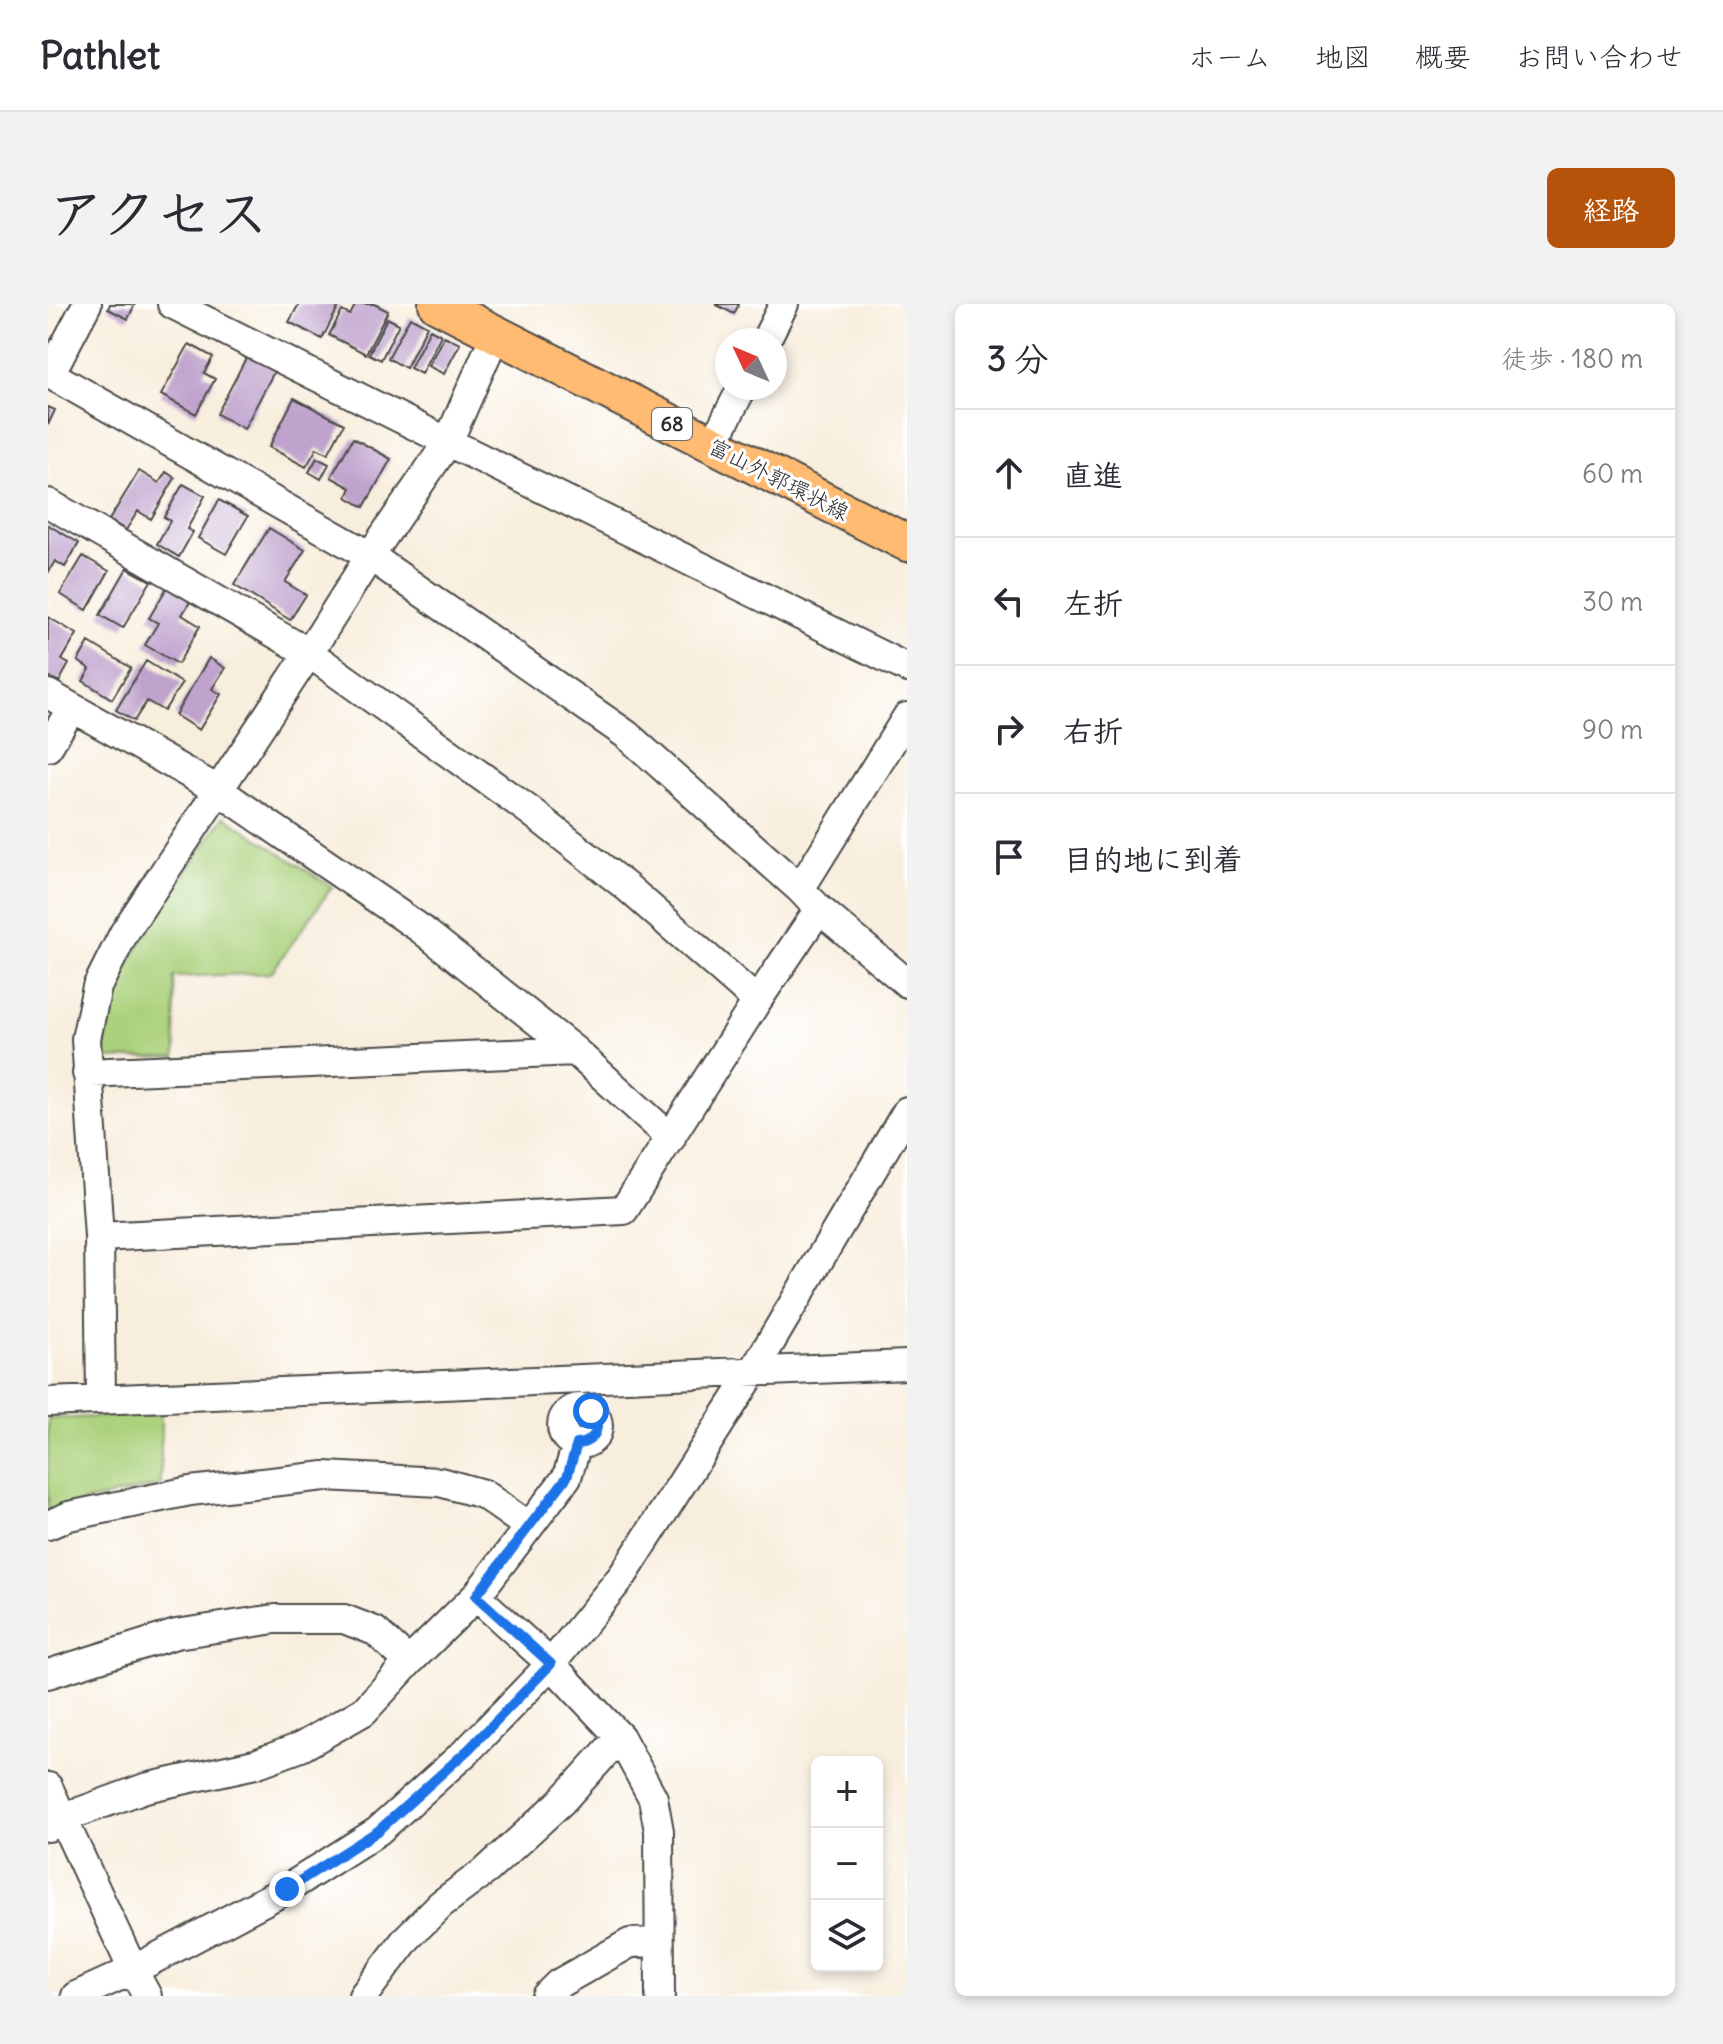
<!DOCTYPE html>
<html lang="ja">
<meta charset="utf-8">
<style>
body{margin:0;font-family:Delius,"Klee One",sans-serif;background:#f2f2f3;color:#2b2b33}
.controls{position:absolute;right:24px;bottom:24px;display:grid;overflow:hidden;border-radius:12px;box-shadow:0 4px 12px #0003}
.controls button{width:72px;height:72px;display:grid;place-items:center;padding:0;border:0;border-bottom:2px solid #e1e1e2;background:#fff;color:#2b2b33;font:40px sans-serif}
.compass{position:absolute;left:667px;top:24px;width:72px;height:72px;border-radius:50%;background:#fff;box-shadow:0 4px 12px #0003;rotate:314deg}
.stop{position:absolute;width:24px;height:24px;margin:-18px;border:6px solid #1a73e8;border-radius:50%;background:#fff}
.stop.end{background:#1a73e8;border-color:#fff;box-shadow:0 2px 8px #0008}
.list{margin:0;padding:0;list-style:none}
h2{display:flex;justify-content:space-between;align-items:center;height:104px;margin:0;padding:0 32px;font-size:34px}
h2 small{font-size:26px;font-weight:400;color:#7c7c81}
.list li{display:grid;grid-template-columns:52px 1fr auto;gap:24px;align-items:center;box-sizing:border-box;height:128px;padding:0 32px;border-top:2px solid #e1e1e2}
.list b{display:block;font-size:30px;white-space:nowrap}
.list em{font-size:26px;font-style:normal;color:#7c7c81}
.icon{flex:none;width:44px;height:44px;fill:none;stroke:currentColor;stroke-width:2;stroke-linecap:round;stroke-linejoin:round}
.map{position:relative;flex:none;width:859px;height:1692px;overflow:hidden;border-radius:12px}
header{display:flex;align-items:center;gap:48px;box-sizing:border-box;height:112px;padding:0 40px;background:#fff;border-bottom:2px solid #e1e1e2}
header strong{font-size:38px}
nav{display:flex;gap:44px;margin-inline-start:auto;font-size:28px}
.intro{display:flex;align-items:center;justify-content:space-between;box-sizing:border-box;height:192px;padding:0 48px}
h1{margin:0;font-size:56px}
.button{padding:20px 36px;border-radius:12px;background:#b45309;color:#fff;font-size:28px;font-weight:700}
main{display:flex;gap:48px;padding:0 48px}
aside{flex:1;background:#fff;border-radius:12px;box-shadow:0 4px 12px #0003}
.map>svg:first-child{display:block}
</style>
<header>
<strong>Pathlet</strong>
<nav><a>ホーム</a><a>地図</a><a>概要</a><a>お問い合わせ</a></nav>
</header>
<div class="intro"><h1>アクセス</h1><a class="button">経路</a></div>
<main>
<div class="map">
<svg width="859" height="1692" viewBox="0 0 859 1692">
<rect width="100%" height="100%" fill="#fff"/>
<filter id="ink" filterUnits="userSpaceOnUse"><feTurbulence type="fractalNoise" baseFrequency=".0125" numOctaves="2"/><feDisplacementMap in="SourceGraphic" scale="16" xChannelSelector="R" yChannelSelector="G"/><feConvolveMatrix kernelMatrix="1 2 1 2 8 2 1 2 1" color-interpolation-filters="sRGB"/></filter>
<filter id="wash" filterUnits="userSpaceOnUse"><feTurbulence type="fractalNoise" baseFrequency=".006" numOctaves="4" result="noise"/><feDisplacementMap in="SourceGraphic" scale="32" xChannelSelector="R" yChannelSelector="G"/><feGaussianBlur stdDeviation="1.8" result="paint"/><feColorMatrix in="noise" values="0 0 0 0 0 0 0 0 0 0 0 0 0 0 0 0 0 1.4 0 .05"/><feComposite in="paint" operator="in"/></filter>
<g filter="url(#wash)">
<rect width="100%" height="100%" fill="#f8eedd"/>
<path fill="#abd17b" stroke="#6b7e53" stroke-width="2" d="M176 512 284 583 223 669 126 673 128 753 55 755 61 708 75 668 126 586Z
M113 1110V1181L0 1206V1115Z"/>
<g id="blocks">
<path fill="#bfa3cd" d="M62 0H87L80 15 60 5Z
M251 0H292L274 35 241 18Z
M308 0H326L340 7 318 50 281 31 294 7 302 11Z
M667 0H691L686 10Z
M362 13 379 22 358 64 340 54Z
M339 14 351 20 333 56 321 50Z
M382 25 393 31 373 70 362 64Z
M396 32 412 40 396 70 380 62Z
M141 40 165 53 156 69 167 75 148 110 113 91Z
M201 48 229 62 196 125 169 110Z
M246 94 296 120 280 150 269 144 258 163 221 143Z
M0 103 7 106 0 121Z
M305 134 343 155 316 203 299 193 303 184 283 173Z
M269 154 281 160 273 175 261 168Z
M91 167 111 179 118 168 127 174 103 215 90 207 78 226 61 216Z
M135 180 157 192 139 225 145 228 131 253 109 240 122 217 116 213Z
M171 196 200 212 178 250 150 234Z
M0 221 31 239 17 263 7 257 0 269Z
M221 224 257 246 237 278 258 291 242 316 186 281Z
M35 252 61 267 39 306 12 290Z
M79 264 103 277 75 324 52 311Z
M121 280 145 293 134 311 152 322 130 360 97 341 110 319 101 314Z
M0 313 29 330 14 356 21 360 11 378 0 372Z
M41 338 83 364 64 395 35 377 42 365 30 357Z
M161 354 177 364 164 385 173 390 151 426 127 411Z
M98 357 134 379 116 407 99 397 86 417 68 406Z"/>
</g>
</g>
<g filter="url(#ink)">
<use href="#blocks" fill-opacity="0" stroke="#4a4846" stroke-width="2"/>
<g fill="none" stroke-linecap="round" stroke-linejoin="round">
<g stroke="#4a4846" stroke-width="32">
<path id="minor" d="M124 0 400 138 859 364
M718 36 736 0
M0 69 322 252 579 431 752 585 771 605 859 679
M2 70 39 0
M664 142 694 84
M0 199 261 349 482 507 580 584 709 697
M0 390 170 486 373 625 527 747 623 834
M0 443 24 404
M752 585 859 413
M39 769 527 747
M51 933 576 906 709 697 771 605
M53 1094 51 933 38 735 49 683 76 629 261 349 322 252 400 138 448 29
M0 1098 859 1061
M514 1122a18 18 0 1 1 36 0a18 18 0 1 1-36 0Z
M0 1221 21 1212 142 1187 277 1172 392 1178 435 1190 481 1223
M428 1292 503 1360 572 1433 605 1494 611 1527 612 1692
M0 1370 128 1330 227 1315H296L327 1327 361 1358
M0 1483 85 1666 99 1692
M0 1523 15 1514 97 1484 207 1460 253 1443 316 1407 361 1358 428 1292 519 1173 529 1140
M28 1692 85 1666 239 1585 330 1527 421 1445 503 1360 575 1271 705 1068 859 807
M315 1692 359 1634 393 1600 440 1565 513 1498 572 1433
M498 1692 510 1680 582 1639 611 1638"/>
</g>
<g stroke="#4a4846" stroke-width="40">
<path id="major" d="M389 0 859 239"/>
</g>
<use href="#minor" stroke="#fff" stroke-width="28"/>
<use href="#major" stroke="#ffbb71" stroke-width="36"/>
</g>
</g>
<g fill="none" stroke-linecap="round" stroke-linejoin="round" filter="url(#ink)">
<path stroke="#1a73e8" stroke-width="10" d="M239 1585 330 1527 421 1445 503 1360 428 1292 519 1173 529 1140C548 1138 555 1121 543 1107"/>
</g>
<g text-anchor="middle" stroke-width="6" stroke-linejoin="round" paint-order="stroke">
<rect fill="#fff" stroke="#6b6b6b" stroke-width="2" x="604" y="104" width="40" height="32" rx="6"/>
<g font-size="20" font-weight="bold" fill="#2b2b2b">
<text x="624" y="127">68</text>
</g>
<g font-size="22" fill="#2b2b2b" stroke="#fff">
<text transform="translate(731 175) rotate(27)" y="8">富山外郭環状線</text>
</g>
</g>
</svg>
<div class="controls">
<button>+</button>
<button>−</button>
<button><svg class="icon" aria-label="layers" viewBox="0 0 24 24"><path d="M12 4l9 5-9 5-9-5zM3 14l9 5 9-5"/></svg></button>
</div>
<svg class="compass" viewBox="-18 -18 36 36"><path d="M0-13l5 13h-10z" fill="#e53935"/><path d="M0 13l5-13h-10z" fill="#7c7c81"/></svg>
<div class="stop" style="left:543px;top:1107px"></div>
<div class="stop end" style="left:239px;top:1585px"></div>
</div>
<aside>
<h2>3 分<small>徒歩 · 180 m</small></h2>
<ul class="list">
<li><svg class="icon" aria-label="ahead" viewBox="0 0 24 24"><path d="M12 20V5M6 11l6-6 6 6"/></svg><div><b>直進</b></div><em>60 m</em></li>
<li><svg class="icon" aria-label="left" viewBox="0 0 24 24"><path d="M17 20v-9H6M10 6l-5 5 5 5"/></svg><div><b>左折</b></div><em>30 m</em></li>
<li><svg class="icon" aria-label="right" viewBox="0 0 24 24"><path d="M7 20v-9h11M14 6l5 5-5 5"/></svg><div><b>右折</b></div><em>90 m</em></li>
<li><svg class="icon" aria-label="arrive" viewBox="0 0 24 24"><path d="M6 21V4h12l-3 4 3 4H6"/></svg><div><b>目的地に到着</b></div></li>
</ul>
</aside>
</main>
